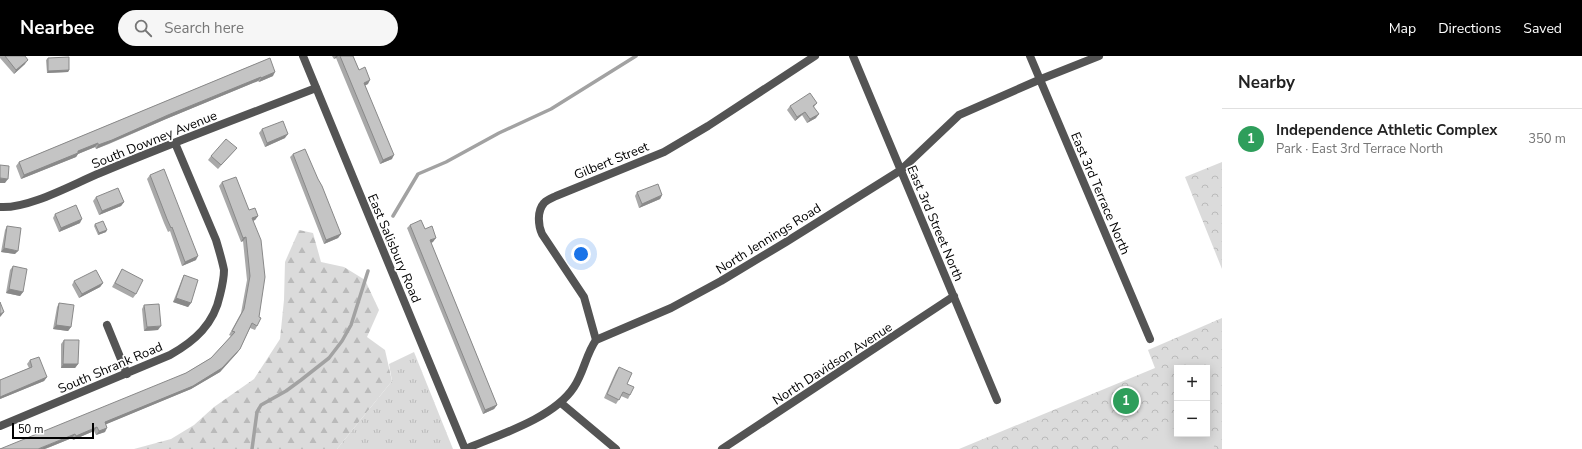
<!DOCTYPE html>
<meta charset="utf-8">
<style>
body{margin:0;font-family:"Nunito Sans",sans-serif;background:#f6f6f6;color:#222}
.controls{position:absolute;right:12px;bottom:12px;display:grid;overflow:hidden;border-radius:0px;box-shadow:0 2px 10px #0003}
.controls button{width:36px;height:36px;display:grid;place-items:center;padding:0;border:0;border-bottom:1px solid #e0e0e0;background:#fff;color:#222;font:20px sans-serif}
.scale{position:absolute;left:12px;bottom:10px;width:82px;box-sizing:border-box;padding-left:4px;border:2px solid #000;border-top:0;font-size:11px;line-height:14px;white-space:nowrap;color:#000;-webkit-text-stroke:3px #fff;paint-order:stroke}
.you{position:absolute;left:581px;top:198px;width:14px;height:14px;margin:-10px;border:3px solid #fff;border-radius:50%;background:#1a73e8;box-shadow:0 0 0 6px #1a73e833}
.badge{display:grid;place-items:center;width:26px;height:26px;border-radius:50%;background:#000;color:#fff;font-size:13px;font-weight:700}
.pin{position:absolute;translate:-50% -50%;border:2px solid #fff;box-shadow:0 1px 4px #0006}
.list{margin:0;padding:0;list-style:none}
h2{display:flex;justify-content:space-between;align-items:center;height:52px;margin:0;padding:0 16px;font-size:17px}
h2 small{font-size:13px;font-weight:400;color:#767676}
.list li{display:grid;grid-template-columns:26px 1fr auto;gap:12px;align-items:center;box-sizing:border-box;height:60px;padding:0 16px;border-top:1px solid #e0e0e0}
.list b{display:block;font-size:15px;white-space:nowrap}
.list p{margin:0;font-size:13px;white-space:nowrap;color:#767676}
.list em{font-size:13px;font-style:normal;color:#767676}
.icon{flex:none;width:22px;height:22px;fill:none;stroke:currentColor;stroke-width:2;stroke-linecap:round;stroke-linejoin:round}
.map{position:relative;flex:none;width:1222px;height:393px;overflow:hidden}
header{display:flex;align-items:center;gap:24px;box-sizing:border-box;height:56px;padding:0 20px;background:#000;color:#fff}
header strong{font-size:19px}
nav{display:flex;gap:22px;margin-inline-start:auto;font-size:14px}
.search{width:280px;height:36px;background:#f6f6f6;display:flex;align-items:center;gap:10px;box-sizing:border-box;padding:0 14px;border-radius:22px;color:#767676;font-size:15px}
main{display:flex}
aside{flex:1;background:#fff}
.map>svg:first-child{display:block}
</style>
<header>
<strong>Nearbee</strong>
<div class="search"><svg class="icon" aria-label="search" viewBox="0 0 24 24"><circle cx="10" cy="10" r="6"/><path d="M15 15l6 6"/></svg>Search here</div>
<nav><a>Map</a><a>Directions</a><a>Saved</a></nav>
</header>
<main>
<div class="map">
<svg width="1222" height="393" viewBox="0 0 1222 393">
<defs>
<pattern id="grass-tufts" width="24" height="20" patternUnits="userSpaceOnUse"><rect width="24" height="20" fill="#dbdbdb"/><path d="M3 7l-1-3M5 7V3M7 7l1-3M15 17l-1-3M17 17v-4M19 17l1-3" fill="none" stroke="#bababa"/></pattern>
<pattern id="forest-firs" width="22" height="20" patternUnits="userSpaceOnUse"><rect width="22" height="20" fill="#dbdbdb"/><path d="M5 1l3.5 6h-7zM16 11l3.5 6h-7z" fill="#bababa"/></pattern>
<pattern id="park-crowns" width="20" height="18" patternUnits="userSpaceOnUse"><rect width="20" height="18" fill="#dbdbdb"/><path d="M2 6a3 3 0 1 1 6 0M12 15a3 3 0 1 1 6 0" fill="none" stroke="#bababa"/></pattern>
</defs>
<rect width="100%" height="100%" fill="#fff"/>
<path fill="url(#grass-tufts)" d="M414 296 453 393H337L392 325 389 308Z"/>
<path fill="url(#forest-firs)" d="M299 174 313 177 321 206 344 211 365 224 379 254 367 281 385 294 392 325 337 393H134L171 383 194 369 214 351 254 323 280 283 284 244 285 206Z"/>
<path fill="url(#park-crowns)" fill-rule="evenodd" d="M1222 106V213L1185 121Z
M1222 262V393H959L1155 312 1148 294ZM1177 312H1207V378H1177Z"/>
<path fill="#dbdbdb" d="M1177 371V378H1207V372L1215 393H1121Z"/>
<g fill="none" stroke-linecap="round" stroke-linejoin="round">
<path stroke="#a2a2a2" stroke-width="3.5" d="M393 160 418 118 446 106 499 77 551 53 636 0
M252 393 257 356 261 349 286 335 301 324 329 302 342 285 351 269 368 215"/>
<path stroke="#545454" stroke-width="8" d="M853 0 997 344
M1030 0 1150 283
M0 151C29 153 73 128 100 117 171 87 244 60 316 32
M107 269 127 318
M596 284 584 241 542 178C538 169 537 155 544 147 547 144 552 142 556 140L664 96 708 70 815 0
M561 347 616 393
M0 370 170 299C195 285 214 268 220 239 222 231 224 222 224 214 222 204 219 194 216 184L175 87
M722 393 954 240"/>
<path stroke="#545454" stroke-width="8" d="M303 0 465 393
M465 393C499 379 554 362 574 331 584 316 586 298 596 284L671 252 721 225 786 186 901 114 959 59 1041 23 1099 0"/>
</g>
<path fill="#a9a9a9" d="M0 0H25V8L14 18 0 2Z
M332 0H353L359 14 368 28 365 29 392 103 380 108 336 2 334 3Z
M48 2 69 14 68 16 47 17 46 4Z
M270 2 273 20 259 26 258 25 166 63 109 88 96 93 95 91 78 98 76 101 21 123 16 110 19 106Z
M817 47 814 51 816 62 807 67 802 59 795 65 787 54 790 50Z
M262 73 285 82 265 91 259 77Z
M237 92 218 113 208 104 211 100Z
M293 98 341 178 338 182 324 188 290 101Z
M150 119 196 204 182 210 170 175 168 176 164 167 147 123Z
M222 126 249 154 258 160 255 164 253 165 257 270 255 274 250 272 240 293 237 297 220 316 191 333 106 368 105 376 96 379 94 375 73 384 72 382 45 393 186 317 211 302 231 280 229 279 241 257 247 224 243 185 241 186 219 130Z
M637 136 662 139 660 143 639 152 635 140Z
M96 141 124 146 121 150 99 159 93 145Z
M55 158 80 167 59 176 53 162Z
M95 168 106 176 98 179 94 170Z
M410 169 425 173 433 186 431 187 497 349 494 353 483 358 407 172Z
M7 170 15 198 1 196 5 174Z
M13 210 23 236 20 240 6 237 10 214Z
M122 213 136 238 133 242 112 231Z
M184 219 191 247 188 251 173 246 182 223Z
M74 225 103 227 100 231 79 242 72 229Z
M59 247 71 271 68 275 53 273 57 251Z
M144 249 158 274 144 275 142 253Z
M64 284 78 308 75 312H61V288Z
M30 304 47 321 44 325 0 343V324L29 312 27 308Z
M619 311 627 328 630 339 628 343 621 340 616 348 604 342 616 315Z"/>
<path fill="#898989" d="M336 0H338L336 2 334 3Z
M28 4 25 8 14 18 16 14Z
M69 14 68 16 47 17 48 15Z
M275 16 273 20 259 26 261 22Z
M261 21 258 25 166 63 96 93 98 89 168 59Z
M370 24 368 28 362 31 364 27Z
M805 56 802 59 795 65 797 61Z
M819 58 816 62 807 67 810 63Z
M288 78 285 82 265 91 267 87Z
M98 87 95 91 78 98 76 101 21 123 24 119 78 95Z
M394 99 392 103 380 108 383 104Z
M0 122 8 123 5 127H0Z
M662 139 660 143 639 152 642 148Z
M124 146 121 150 99 159 102 155Z
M258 160 255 164 249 166 252 162Z
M82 163 80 167 59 176 61 172Z
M107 174 106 176 98 179 99 177Z
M341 178 338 182 324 188 326 184Z
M246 181 243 185 241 186 243 182Z
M436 182 433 186 427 188 430 184Z
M4 192 18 195 15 198 1 196Z
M198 200 196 204 182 210 185 206Z
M103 227 100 231 79 242 82 238Z
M9 233 23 236 20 240 6 237Z
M176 242 191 247 188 251 173 246Z
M4 256 1 260 0 261V258Z
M56 269 71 271 68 275 53 273Z
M161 270 158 274 144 275 147 271Z
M240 293 237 297 220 316 191 333 102 370 105 366Z
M63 308H78L75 312H61Z
M47 321 44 325 0 343V341Z
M497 349 494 353 483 358 485 354Z
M97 371 94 375 73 384 76 380Z
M107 372 105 376 96 379 99 375Z
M75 378 72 382 45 393H38Z"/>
<path fill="#c4c4c4" stroke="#898989" d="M5 0H25L28 4 16 14Z
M340 0H353L359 14 365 11 370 24 364 27 394 99 383 104Z
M69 1V14L48 15V2Z
M270 2 275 16 261 22V21L168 59 112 84 98 89V87L78 95V97L24 119 19 106Z
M810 37 817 47 813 50 819 58 810 63 805 56 797 61 790 50Z
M283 65 288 78 267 87 262 73Z
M226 83 237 92 221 109 211 100Z
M305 93 318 123 322 130 341 178 326 184 293 98Z
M0 109 9 110 8 123 0 122Z
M164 113 198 200 185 206 172 171 171 172 167 163 150 119Z
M236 121 249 154 255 152 258 160 252 162 261 184 265 221 259 261 261 262 257 270 252 267 240 293 222 312 193 330 105 366 107 372 99 375 97 371 76 380 75 378 38 393H0L186 317 211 302 235 276 232 275 244 253 250 220 246 181 243 182 222 126Z
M658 128 662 139 642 148 637 136Z
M118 132 124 146 102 155 96 141Z
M76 149 82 163 61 172 55 158Z
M421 164 425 173 432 170 436 182 430 184 497 349 485 354 410 169Z
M103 165 107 174 99 177 95 168Z
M7 170 21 172 18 195 4 192Z
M13 210 27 213 23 236 9 233Z
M122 213 143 224 136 238 115 227Z
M96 214 103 227 82 238 74 225Z
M184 219 198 224 191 247 176 242Z
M0 246 4 256 0 258Z
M59 247 74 249 71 271 56 269Z
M159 248 161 270 147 271 144 249Z
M64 284H79L78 308H63Z
M39 301 47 321 0 341V324L32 311 30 304Z
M619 311 632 317 627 328 634 331 630 339 623 336 619 344 607 338Z"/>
<g text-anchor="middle" stroke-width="3.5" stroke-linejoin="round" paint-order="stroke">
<g font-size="13" fill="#000" stroke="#fff">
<text transform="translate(154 83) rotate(-22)" y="5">South Downey Avenue</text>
<text transform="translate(611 104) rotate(-22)" y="5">Gilbert Street</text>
<text transform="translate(1101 137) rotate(67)" y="5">East 3rd Terrace North</text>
<text transform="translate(936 167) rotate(67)" y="5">East 3rd Street North</text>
<text transform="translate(768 182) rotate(-32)" y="5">North Jennings Road</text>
<text transform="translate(395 192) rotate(67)" y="5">East Salisbury Road</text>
<text transform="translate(832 307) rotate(-33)" y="5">North Davidson Avenue</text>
<text transform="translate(110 311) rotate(-23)" y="5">South Shrank Road</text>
</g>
</g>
</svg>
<div class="controls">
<button>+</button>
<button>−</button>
</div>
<div class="scale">50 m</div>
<div class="you"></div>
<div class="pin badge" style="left:1126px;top:345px;background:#2e9e5b">1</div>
</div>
<aside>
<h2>Nearby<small></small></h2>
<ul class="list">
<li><span class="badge" style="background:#2e9e5b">1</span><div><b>Independence Athletic Complex</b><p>Park · East 3rd Terrace North</p></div><em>350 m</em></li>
</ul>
</aside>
</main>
